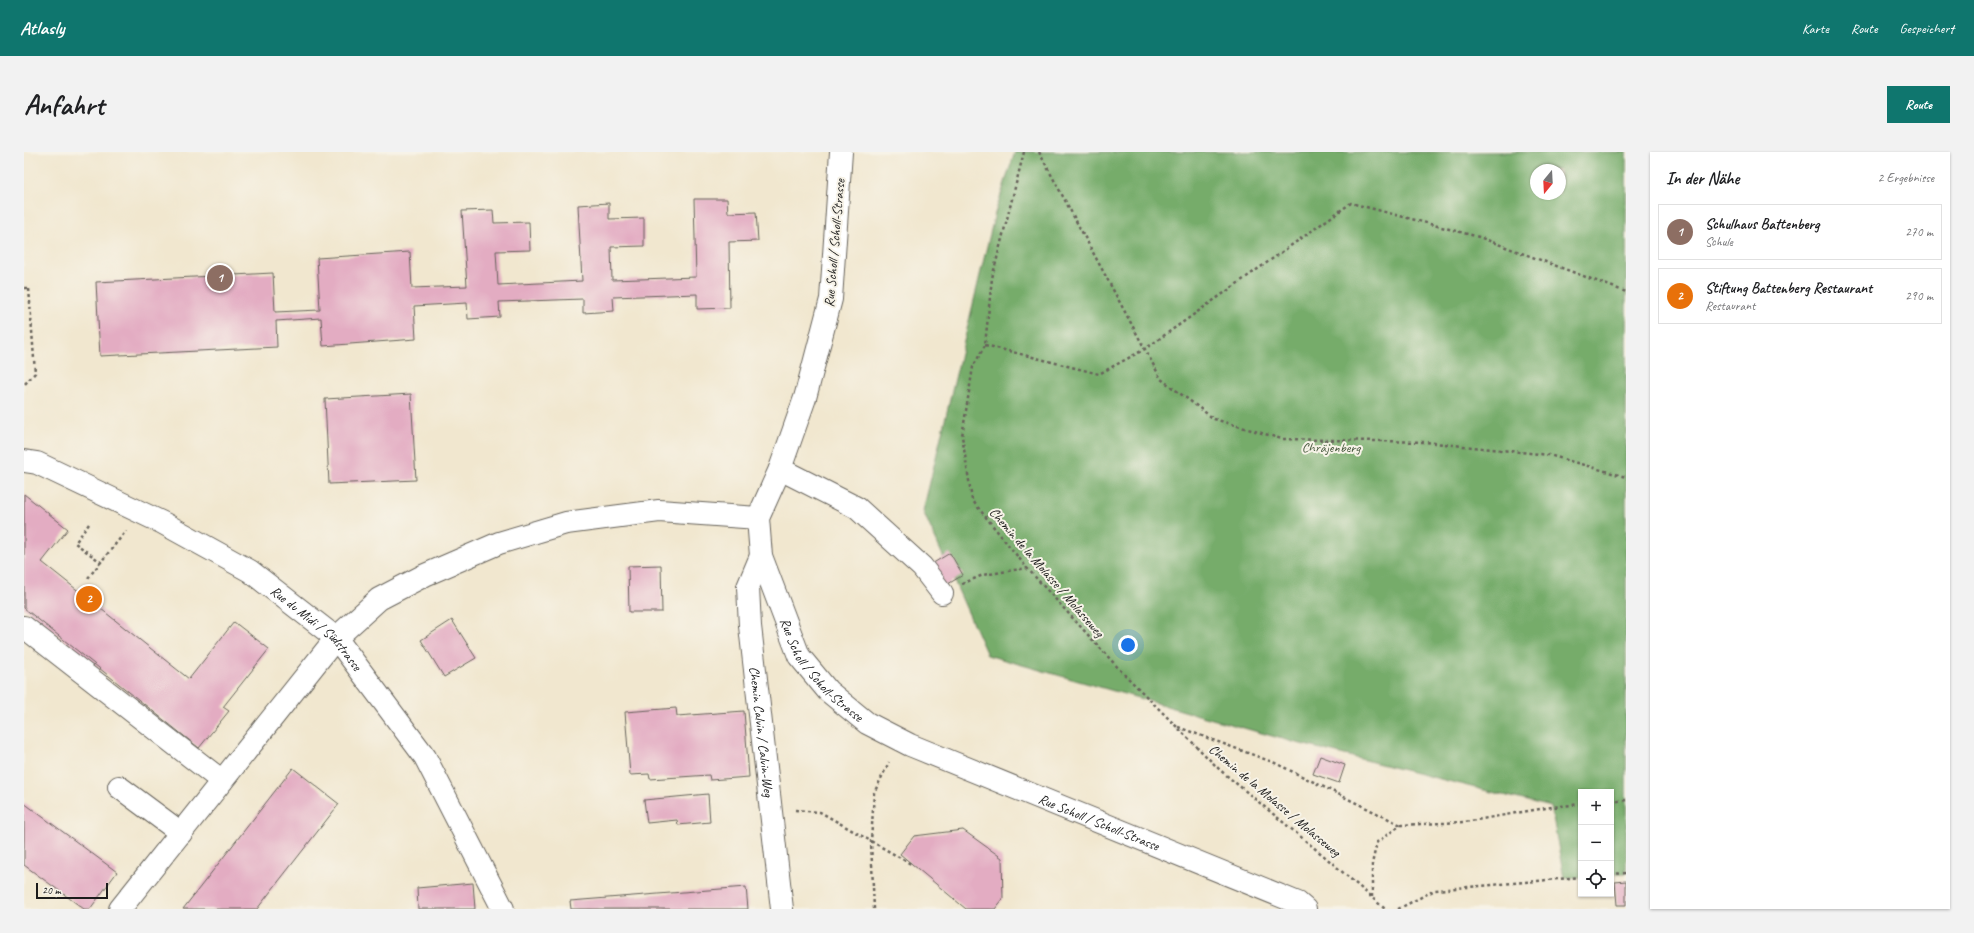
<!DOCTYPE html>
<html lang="de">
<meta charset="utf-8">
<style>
body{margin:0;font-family:Caveat,sans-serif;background:#f2f2f2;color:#202124}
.controls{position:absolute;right:12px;bottom:12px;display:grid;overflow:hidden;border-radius:0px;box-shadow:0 1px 3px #0004}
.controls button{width:36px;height:36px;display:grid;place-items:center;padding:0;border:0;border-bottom:1px solid #e0e0e0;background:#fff;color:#202124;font:20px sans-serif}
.compass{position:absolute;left:1506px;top:12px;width:36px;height:36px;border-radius:50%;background:#fff;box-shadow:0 1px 3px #0004;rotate:198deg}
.scale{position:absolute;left:12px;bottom:10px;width:72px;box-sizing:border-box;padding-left:4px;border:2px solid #1c1c1c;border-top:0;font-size:11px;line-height:14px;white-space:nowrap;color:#1c1c1c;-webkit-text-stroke:3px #f7f3e8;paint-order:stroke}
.you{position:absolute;left:1104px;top:493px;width:14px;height:14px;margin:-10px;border:3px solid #fff;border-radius:50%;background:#1a73e8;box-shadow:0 0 0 6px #1a73e833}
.badge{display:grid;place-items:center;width:26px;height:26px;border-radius:50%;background:#0f766e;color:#fff;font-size:13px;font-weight:700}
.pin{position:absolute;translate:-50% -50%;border:2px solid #fff;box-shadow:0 1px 4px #0006}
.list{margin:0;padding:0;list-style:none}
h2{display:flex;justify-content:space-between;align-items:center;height:52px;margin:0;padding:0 16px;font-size:17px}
h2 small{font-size:13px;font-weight:400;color:#757577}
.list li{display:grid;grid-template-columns:26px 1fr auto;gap:12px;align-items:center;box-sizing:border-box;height:56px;margin:0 8px 8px;padding:0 8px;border:1px solid #e0e0e0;border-radius:0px}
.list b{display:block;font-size:15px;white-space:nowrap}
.list p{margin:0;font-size:13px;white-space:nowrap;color:#757577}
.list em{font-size:13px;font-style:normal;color:#757577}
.icon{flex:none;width:22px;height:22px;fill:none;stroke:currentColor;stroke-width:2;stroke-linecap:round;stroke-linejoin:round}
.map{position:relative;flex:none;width:1602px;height:757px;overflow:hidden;border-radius:0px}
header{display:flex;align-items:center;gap:24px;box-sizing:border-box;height:56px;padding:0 20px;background:#0f766e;color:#fff}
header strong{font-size:19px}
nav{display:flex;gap:22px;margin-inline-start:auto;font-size:14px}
.intro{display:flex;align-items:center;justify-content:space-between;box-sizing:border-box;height:96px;padding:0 24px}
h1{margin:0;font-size:28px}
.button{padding:10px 18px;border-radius:0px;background:#0f766e;color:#fff;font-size:14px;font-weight:700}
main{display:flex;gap:24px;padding:0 24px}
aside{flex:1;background:#fff;border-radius:0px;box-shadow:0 1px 3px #0004}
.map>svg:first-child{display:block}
</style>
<header>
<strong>Atlasly</strong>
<nav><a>Karte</a><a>Route</a><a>Gespeichert</a></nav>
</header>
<div class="intro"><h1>Anfahrt</h1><a class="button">Route</a></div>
<main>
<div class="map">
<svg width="1602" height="757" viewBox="0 0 1602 757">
<rect width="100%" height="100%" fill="#f7f3e8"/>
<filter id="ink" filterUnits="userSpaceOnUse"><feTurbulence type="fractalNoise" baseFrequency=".025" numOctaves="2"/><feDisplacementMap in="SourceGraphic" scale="8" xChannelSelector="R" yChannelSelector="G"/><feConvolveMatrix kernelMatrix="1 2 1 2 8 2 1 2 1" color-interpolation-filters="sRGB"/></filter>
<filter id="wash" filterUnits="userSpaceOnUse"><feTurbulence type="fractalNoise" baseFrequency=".012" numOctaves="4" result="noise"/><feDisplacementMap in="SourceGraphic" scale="16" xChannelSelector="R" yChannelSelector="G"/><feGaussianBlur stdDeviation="0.9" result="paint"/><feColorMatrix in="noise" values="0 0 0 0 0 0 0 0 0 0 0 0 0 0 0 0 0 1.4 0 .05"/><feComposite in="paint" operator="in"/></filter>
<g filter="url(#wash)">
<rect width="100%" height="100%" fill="#f1e7cf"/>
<path fill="#76ac6a" stroke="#496443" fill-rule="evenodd" d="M991 0H1602V721L1587 722V640H1557V725L1540 726 1527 655 1269 590 963 503 899 359 971 61ZM1512 18H1536V42H1512Z"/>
<g id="blocks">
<path fill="#e3acc2" d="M670 47H703L704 61 732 60 734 89 705 90 706 156 673 157V142L589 145 590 159 559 161V147L475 150 476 165 444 167 443 151 390 154 392 187 299 194 297 166 252 169 253 195 76 204 72 130 249 121 251 160 296 158 293 106 386 100 388 136 443 134 438 59 469 58 470 71 505 70 506 98 472 99 474 133 558 129 554 53 585 51V67L620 66V94L587 95 588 128 672 125Z
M387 242 392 328 305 332 301 247Z
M0 342 44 377 18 410 165 527 210 470 245 497 199 555 205 559 175 596 0 456Z
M926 401 939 423 919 435 906 413Z
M637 413 638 460H605L604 414Z
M428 468 452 506 420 525 397 488Z
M652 556 653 564 720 559 725 625 686 628 685 623 626 627 625 622 606 623 601 560Z
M1296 604 1321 613 1315 631 1289 622Z
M269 616 315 652 233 757H159Z
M684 642 686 670 654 673 653 668 623 671 620 648Z
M0 651 93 720 66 757H60L0 713Z
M939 678 978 706 979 747 971 757H942L876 702 890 684Z
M1602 729V753H1593L1591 730Z
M449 731 451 757H394L393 736Z
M722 735 724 757H547L546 749Z"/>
</g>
</g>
<g filter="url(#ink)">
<use href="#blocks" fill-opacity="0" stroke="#67635b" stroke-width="1"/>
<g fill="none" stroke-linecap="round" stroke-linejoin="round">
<g stroke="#67635b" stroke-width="24">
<g id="minor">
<path id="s1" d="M817 0 807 147 781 246 756 317 734 366 737 404 775 504 804 539 843 571 886 593 1274 751 1281 757"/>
<path id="s2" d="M0 309 13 311 139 371 226 419 312 486 401 605 479 757"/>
<path d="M756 317 833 356 898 415 918 441"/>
<path id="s3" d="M737 404 724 435 726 474 758 757"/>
<path d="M0 475 198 629"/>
<path d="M95 635 157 681"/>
<path d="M96 757 312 486 355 447 401 423 475 391 542 371 635 359 734 366"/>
</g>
</g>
<path stroke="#67635b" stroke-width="2.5" stroke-dasharray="3 3" stroke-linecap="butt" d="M1000 0 968 126 961 193 949 215 938 284 948 348 1003 416 1097 519 1196 618 1300 704 1361 757
M1015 0 1137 227 1190 267 1258 287 1401 290 1525 303 1602 325
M0 136H5L11 221 0 233
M961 193 1075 222 1121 197 1327 51 1455 85 1602 140
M65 372 51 391 78 411
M64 426 102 379
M938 432 959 423 1003 416
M1154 575 1251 611 1377 673
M1587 650 1602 648
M771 658 796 660 887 712
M1587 722 1602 721
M1348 745V712L1353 690 1377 673 1440 670 1528 655 1557 652
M850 757 847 690 850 641 865 610
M1374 757 1411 738 1557 725"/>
<use href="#minor" stroke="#fff" stroke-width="22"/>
</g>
</g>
<g text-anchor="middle" stroke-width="4" stroke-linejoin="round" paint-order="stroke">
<g font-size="14" fill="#1c1c1c" stroke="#f7f3e8">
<text transform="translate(810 91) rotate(-85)" y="5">Rue Scholl / Scholl-Strasse</text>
<text transform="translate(1023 420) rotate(49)" y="5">Chemin de la Molasse / Molasseweg</text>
<text dy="5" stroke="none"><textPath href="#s2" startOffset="340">Rue du Midi / Südstrasse</textPath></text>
<text dy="5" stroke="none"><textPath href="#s1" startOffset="548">Rue Scholl / Scholl-Strasse</textPath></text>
<text dy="5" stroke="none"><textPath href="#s3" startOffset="179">Chemin Calvin / Calvin-Weg</textPath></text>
<text transform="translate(1251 648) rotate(40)" y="5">Chemin de la Molasse / Molasseweg</text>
<text dy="5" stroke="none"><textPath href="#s1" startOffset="872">Rue Scholl / Scholl-Strasse</textPath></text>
</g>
<g font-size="14" fill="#46583d" stroke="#f7f3e8">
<text x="1307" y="300">Chräjenberg</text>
</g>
</g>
</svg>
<div class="controls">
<button>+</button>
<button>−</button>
<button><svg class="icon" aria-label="locate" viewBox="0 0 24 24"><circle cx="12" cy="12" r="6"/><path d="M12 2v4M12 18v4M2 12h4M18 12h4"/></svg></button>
</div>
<svg class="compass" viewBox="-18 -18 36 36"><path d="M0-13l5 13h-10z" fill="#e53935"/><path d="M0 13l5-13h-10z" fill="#757577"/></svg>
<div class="scale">20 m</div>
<div class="you"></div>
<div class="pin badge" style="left:196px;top:126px;background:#8d6e63">1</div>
<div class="pin badge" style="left:65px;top:447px;background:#e8710a">2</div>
</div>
<aside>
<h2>In der Nähe<small>2 Ergebnisse</small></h2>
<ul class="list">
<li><span class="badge" style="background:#8d6e63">1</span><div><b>Schulhaus Battenberg</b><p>Schule</p></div><em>270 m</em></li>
<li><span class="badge" style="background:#e8710a">2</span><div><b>Stiftung Battenberg Restaurant</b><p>Restaurant</p></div><em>290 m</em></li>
</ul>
</aside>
</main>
